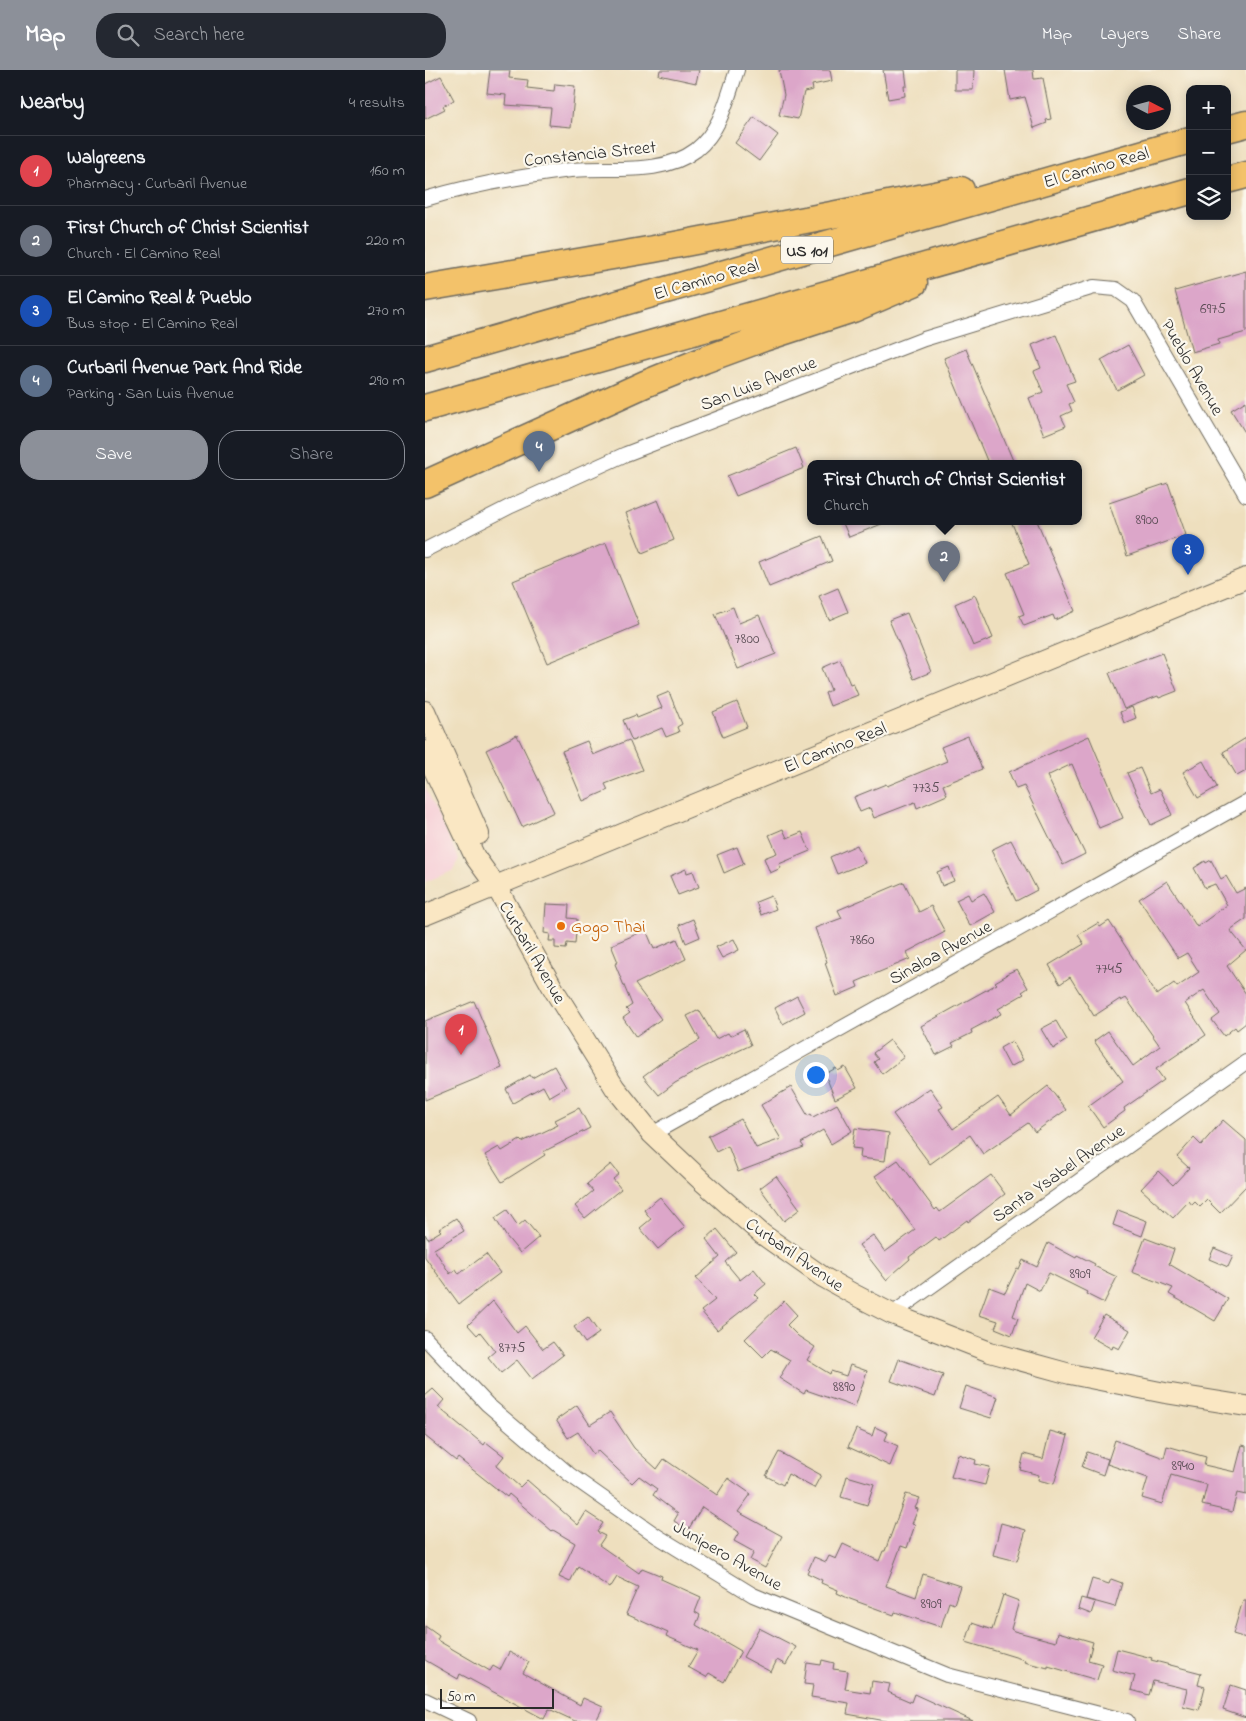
<!DOCTYPE html>
<meta charset="utf-8">
<style>
body{margin:0;font-family:"Indie Flower",sans-serif;background:#242831;color:#f1f3f6}
.controls{position:absolute;right:15px;top:15px;display:grid;overflow:hidden;border-radius:10px;box-shadow:0 2px 12px #0003}
.controls button{width:45px;height:45px;display:grid;place-items:center;padding:0;border:0;border-bottom:1px solid #363941;background:#171b24;color:#f1f3f6;font:25px sans-serif}
.compass{position:absolute;left:701px;top:15px;width:45px;height:45px;border-radius:50%;background:#171b24;box-shadow:0 2px 12px #0003;rotate:96deg}
.scale{position:absolute;left:15px;bottom:12px;width:114px;box-sizing:border-box;padding-left:5px;border:2px solid #2b2b2b;border-top:0;font-size:14px;line-height:18px;white-space:nowrap;color:#2b2b2b;-webkit-text-stroke:4px #fbf7ec;paint-order:stroke}
.you{position:absolute;left:390px;top:1004px;width:18px;height:18px;margin:-12px;border:4px solid #fff;border-radius:50%;background:#1a73e8;box-shadow:0 0 0 8px #1a73e833}
.badge{display:grid;place-items:center;width:32px;height:32px;border-radius:50%;background:#8c9099;color:#fff;font-size:16px;font-weight:700}
.pin{position:absolute;translate:-50% -41px;filter:drop-shadow(0 1px 2px #0008)}
.pin::after{content:'';position:absolute;top:26px;width:18px;height:15px;background:inherit;clip-path:polygon(0 0,100% 0,50% 100%)}
.popup{position:absolute;left:382px;top:390px;width:275px;height:65px;box-sizing:border-box;display:grid;place-content:center;border-radius:10px;background:#171b24;filter:drop-shadow(0 1px 4px #0005);font-size:16px;white-space:nowrap;color:#9ea1a6}
.popup b{font-size:19px;color:#f1f3f6}
.popup::after{content:'';position:absolute;left:50%;top:100%;margin-left:-10px;border:10px solid transparent;border-top-color:#171b24}
.list{margin:0;padding:0;list-style:none}
h2{display:flex;justify-content:space-between;align-items:center;height:65px;margin:0;padding:0 20px;font-size:21px}
h2 small{font-size:16px;font-weight:400;color:#9ea1a6}
.list li{display:grid;grid-template-columns:32px 1fr auto;gap:15px;align-items:center;box-sizing:border-box;height:70px;padding:0 20px;border-top:1px solid #363941}
.list b{display:block;font-size:19px;white-space:nowrap}
.list p{margin:0;font-size:16px;white-space:nowrap;color:#9ea1a6}
.list em{font-size:16px;font-style:normal;color:#9ea1a6}
.actions{display:flex;gap:10px;padding:15px 20px}
.actions a{flex:1;padding:11px 0;border:1px solid #8c9099;border-radius:20px;text-align:center;font-size:18px;color:#8c9099}
.actions .main{background:#8c9099;color:#fff}
.icon{flex:none;width:28px;height:28px;fill:none;stroke:currentColor;stroke-width:2;stroke-linecap:round;stroke-linejoin:round}
.map{position:relative;flex:none;width:821px;height:1651px;overflow:hidden}
header{display:flex;align-items:center;gap:30px;box-sizing:border-box;height:70px;padding:0 25px;background:#8c9099;color:#fff}
header strong{font-size:24px}
nav{display:flex;gap:28px;margin-inline-start:auto;font-size:18px}
.search{width:350px;height:45px;background:#242831;display:flex;align-items:center;gap:12px;box-sizing:border-box;padding:0 18px;border-radius:20px;color:#9ea1a6;font-size:19px}
main{display:flex}
aside{flex:1;background:#171b24}
.map>svg:first-child{display:block}
</style>
<header>
<strong>Map</strong>
<div class="search"><svg class="icon" aria-label="search" viewBox="0 0 24 24"><circle cx="10" cy="10" r="6"/><path d="M15 15l6 6"/></svg>Search here</div>
<nav><a>Map</a><a>Layers</a><a>Share</a></nav>
</header>
<main>
<aside>
<h2>Nearby<small>4 results</small></h2>
<ul class="list">
<li><span class="badge" style="background:#e0444e">1</span><div><b>Walgreens</b><p>Pharmacy · Curbaril Avenue</p></div><em>160 m</em></li>
<li><span class="badge" style="background:#6b7280">2</span><div><b>First Church of Christ Scientist</b><p>Church · El Camino Real</p></div><em>220 m</em></li>
<li><span class="badge" style="background:#1a4fb4">3</span><div><b>El Camino Real &amp; Pueblo</b><p>Bus stop · El Camino Real</p></div><em>270 m</em></li>
<li><span class="badge" style="background:#5c6f8a">4</span><div><b>Curbaril Avenue Park And Ride</b><p>Parking · San Luis Avenue</p></div><em>290 m</em></li>
</ul>
<div class="actions"><a class="main">Save</a><a>Share</a></div>
</aside>
<div class="map">
<svg width="821" height="1651" viewBox="0 0 821 1651">
<rect width="100%" height="100%" fill="#fbf7ec"/>
<filter id="ink" filterUnits="userSpaceOnUse"><feTurbulence type="fractalNoise" baseFrequency=".02" numOctaves="2"/><feDisplacementMap in="SourceGraphic" scale="10" xChannelSelector="R" yChannelSelector="G"/><feConvolveMatrix kernelMatrix="1 2 1 2 8 2 1 2 1" color-interpolation-filters="sRGB"/></filter>
<filter id="wash" filterUnits="userSpaceOnUse"><feTurbulence type="fractalNoise" baseFrequency=".0096" numOctaves="4" result="noise"/><feDisplacementMap in="SourceGraphic" scale="20" xChannelSelector="R" yChannelSelector="G"/><feGaussianBlur stdDeviation="1.12" result="paint"/><feColorMatrix in="noise" values="0 0 0 0 0 0 0 0 0 0 0 0 0 0 0 0 0 1.4 0 .05"/><feComposite in="paint" operator="in"/></filter>
<g filter="url(#wash)">
<rect width="100%" height="100%" fill="#eedfbe"/>
<path fill="#f6cfd7" d="M0 717 34 789 27 801 0 812Z"/>
<g id="blocks">
<path fill="#dca6c9" d="M65 0H85L84 8 103 10 102 18 129 21 130 14 150 16 146 57 124 55 126 38 80 35 81 25 62 23Z
M235 0H274L271 13 234 5Z
M354 0H405L407 11 387 15 388 20 379 22 373 49 354 45 359 25Z
M458 0H480L482 16H479L480 26 463 29Z
M530 0H549L548 20H530Z
M580 0H608L609 9 618 8 626 49 621 50 622 53 609 58 600 27 585 30Z
M16 6 29 30 18 36 20 39 0 49V14Z
M329 47 353 65 334 91 310 73Z
M821 201V262L793 270 794 274 767 282 750 221Z
M631 265 650 311 641 314 649 332 644 334 647 341 636 346 641 356 619 365 604 328 618 322 609 301 616 298 607 275Z
M703 275 719 305 692 320 676 290Z
M541 279 589 393H563L519 288Z
M821 331V364L806 340Z
M371 378 379 398 311 426 302 406Z
M743 413 761 465 702 486 684 433Z
M233 430 249 470 217 483 201 443Z
M417 451H464L424 467Z
M586 451H612L650 541 630 550 628 545 599 556 594 546 599 544 582 503 604 494Z
M397 466 407 491 344 517 334 492Z
M181 473 214 555 122 593 88 511Z
M413 518 423 542 404 550 394 526Z
M550 525 568 568 548 576 530 534Z
M308 537 314 553 334 545 351 584 313 599 290 544Z
M482 543 506 602 489 609 464 550Z
M737 583 752 621 734 628 733 626 699 639 684 603Z
M415 590 425 614 428 613 433 625 405 636 400 623 406 620 397 598Z
M244 622 257 654 252 657 254 662 241 667 237 658 207 671 198 650 211 645 212 648 237 638 232 627Z
M312 632 322 657 298 667 288 642Z
M707 637 711 648 699 653 695 642Z
M92 665 129 742 97 757 61 680Z
M543 666 557 699 518 715 522 725 492 738 490 732 449 748 445 738 435 742 429 727 461 714 462 716 522 691 516 677Z
M664 666 698 748 674 758 647 694 622 706 660 784 638 795 599 716 591 719 584 702Z
M821 668V701L812 706 798 682Z
M204 670 217 700 180 714 183 720 158 731 137 681 162 671 168 685Z
M778 691 792 717 773 728 758 702Z
M715 698 726 723 735 719 747 745 726 755 702 703Z
M358 759 362 768 377 762 385 781 354 794 356 798 345 803 339 788 352 783 344 765Z
M586 770 612 820 591 831 566 780Z
M432 775 440 793 412 804 405 787Z
M312 777 319 794 299 803 292 785Z
M786 790 796 809 801 806 811 823 821 818V849L805 860 821 880 802 896 821 924V953L812 960 810 957 799 966 787 950 795 944 779 920 760 933 781 965 731 999 739 1010 699 1038 700 1041 678 1057 663 1036 698 1011 669 971 683 961 708 996 735 976 701 928 696 931 695 929 669 946 645 907 635 914 624 895 659 874 653 865 673 853 675 857 684 851 732 925 749 913 752 917 774 902 762 883 753 888 714 829 742 811 772 857 802 835 790 814 780 818 769 798 780 791 781 793Z
M524 797 529 811 517 816 512 802Z
M261 799 262 803 268 801 274 817 253 825 245 806Z
M479 812 494 842 506 836 520 862 482 882 485 889 431 912 433 917 412 926 400 893 402 892 390 858 417 848 413 840Z
M559 823 570 842 545 856 531 830 543 824 546 830Z
M346 826 351 839 336 845 331 832Z
M121 834 144 835 143 848 152 849 150 874 142 873 141 879 130 878V871H124L125 864 119 863Z
M268 849 275 867 261 873 254 855Z
M221 860 229 879 252 869 261 889 210 914 236 949 211 967 198 948 205 943 201 939 207 935 190 894 193 892 186 875Z
M309 869 314 880 297 888 291 877Z
M592 899 603 918 597 922 599 924 573 939 576 944 546 960 547 963 527 973 529 976 511 985 496 956 572 914 570 912 582 905 581 904Z
M372 926 380 942 358 954 350 938Z
M49 931 77 998 0 1030V951Z
M274 940 291 969 303 963 305 966 319 959 326 975 277 998 250 1013 234 1025 218 1006 234 994 275 970 262 946Z
M631 951 642 970 628 979 616 959Z
M465 970 479 987 457 1004 449 992 453 989 448 983Z
M587 971 598 990 585 997 575 978Z
M129 996 141 1017 124 1027 118 1016 88 1033 81 1019 105 1005 107 1008Z
M420 997 432 1018 410 1029 400 1004 411 998 413 1001Z
M623 1016 641 1040 610 1062 603 1053 558 1084 545 1065 505 1094 468 1044 505 1018 518 1037 514 1039 528 1059 573 1027 586 1045Z
M366 1017 383 1046 386 1044 388 1047 412 1034 427 1061 406 1074 398 1060 376 1073 379 1077 313 1102 303 1076 291 1082 283 1066 316 1049 331 1078 356 1069 336 1035Z
M154 1038 165 1058 118 1082 120 1085 77 1112 60 1085 74 1077 77 1081 95 1070 97 1072 133 1055 130 1050Z
M798 1050 821 1070V1116L795 1143 782 1130 775 1137 770 1132 767 1135 764 1131 748 1148 716 1119 733 1101 748 1115 764 1098 752 1087 769 1068 776 1075Z
M430 1058 464 1063 460 1091 435 1088 436 1079 427 1078Z
M473 1090 510 1140 512 1138 515 1142 566 1105 580 1124 543 1152 542 1150 514 1171 511 1167 484 1187 485 1189 461 1210 434 1175 448 1165 460 1182 490 1160 461 1120H460L450 1106Z
M186 1094 194 1104 188 1109 196 1119 160 1148 150 1136 168 1121 162 1114Z
M351 1106 375 1139 359 1151 335 1118Z
M235 1127 260 1157 233 1179 215 1158 226 1149 219 1140Z
M82 1140 93 1156 100 1150 114 1167 95 1183 81 1166 70 1148Z
M693 1140 722 1151 717 1166 688 1155Z
M31 1148 39 1161 9 1179 25 1204 31 1199 34 1204 61 1184 75 1203 34 1234 0 1187V1164L3 1169 16 1161 14 1159Z
M292 1159 311 1182 300 1192 315 1210 329 1199 341 1214 329 1224 333 1228 292 1260 276 1241 290 1230 271 1208 295 1187 281 1169Z
M720 1168 749 1179 744 1194 803 1229 790 1251 744 1224 748 1218 707 1202Z
M623 1173 651 1188 652 1185 670 1194 669 1196 692 1207 679 1233 661 1224 662 1222 624 1203 615 1221 600 1213 588 1246 593 1248 587 1265 570 1258 573 1251 554 1245 564 1217 580 1223 592 1198 594 1199 598 1190 612 1197Z
M789 1178 808 1186 803 1197 784 1189Z
M68 1231 92 1263 100 1256 118 1279 128 1272 138 1285 107 1309 92 1290 76 1303 63 1287 70 1281 55 1262 52 1265 43 1255Z
M359 1231 372 1245 362 1255 373 1266 390 1277 382 1290 405 1304 406 1301 421 1306 425 1295 442 1301 430 1337 381 1320 379 1324 354 1308 365 1290 346 1279 338 1287 320 1269Z
M679 1245 705 1260 694 1279 688 1276 687 1279 666 1267Z
M163 1247 174 1263 160 1273 149 1257Z
M474 1289 518 1305 510 1327 466 1311Z
M541 1316 573 1327 566 1348 534 1338Z
M8 1319 19 1330 13 1337 59 1375 61 1372 79 1386 71 1396 95 1417 102 1410 153 1455 161 1442 178 1453 172 1462 180 1466 174 1475 214 1503 217 1498 237 1506 236 1509 276 1527 270 1542 275 1545 271 1555 316 1581 299 1612 284 1603 281 1607 263 1597 273 1580 241 1566 243 1563 201 1544 213 1517 192 1507 185 1518 153 1496 145 1512 134 1507 150 1473 128 1460 127 1461 84 1424 82 1427 33 1388 31 1391 0 1366V1326Z
M152 1335 165 1355 185 1342 209 1378 232 1399 239 1389 292 1425 303 1408 326 1424 313 1442 357 1466 340 1498 325 1490 329 1482 309 1471 314 1462 277 1437 263 1460 249 1451 253 1444 228 1425 232 1419 214 1406 207 1413 173 1381 168 1384 153 1362 143 1368 131 1350Z
M450 1357 463 1363 460 1370 473 1376 465 1396 423 1377 431 1359 447 1366Z
M625 1361 643 1366 629 1414 613 1410 614 1405 595 1400 599 1384 618 1389Z
M690 1370 739 1388 742 1376 781 1387 779 1395 810 1402 817 1375 821 1376V1425L812 1423 807 1442 777 1435 782 1415 746 1405 737 1434 717 1428 723 1408 682 1394Z
M354 1382 396 1405 389 1418 363 1404 358 1415 341 1406Z
M662 1382 683 1389 678 1405 657 1397Z
M533 1384 551 1390 550 1394 565 1397 560 1415 526 1407Z
M422 1406 449 1414 442 1435 416 1427Z
M481 1424 495 1428 490 1438 493 1439 487 1454 490 1455 482 1478 476 1476 461 1516 491 1527 498 1504 535 1516 529 1534 524 1532 516 1557 470 1542 469 1545 425 1529 412 1523 413 1520 396 1513 397 1510 382 1503 389 1487 401 1492 404 1486 411 1489 418 1474 454 1491 458 1481H460Z
M576 1453 601 1460 592 1491 568 1485Z
M667 1509 684 1514 686 1509 697 1513 690 1537 661 1529Z
M578 1525 594 1531 586 1559 589 1561 631 1572 633 1562 668 1572 663 1590 677 1594 672 1610 623 1596V1598L599 1592 600 1590 541 1572 547 1553 567 1560Z
M656 1528 670 1532 666 1544 653 1539Z
M818 1530H821V1568L808 1564Z
M0 1556 14 1566 12 1570 65 1601 68 1596 75 1600 84 1582 104 1592 98 1603 155 1635 158 1628 178 1637 171 1651H150L124 1639 119 1649 35 1604 33 1609 0 1590Z
M334 1558 371 1577 361 1595 352 1590 346 1602 318 1587Z
M692 1579 727 1588 726 1590 776 1603 773 1615 780 1617 774 1640 758 1636 762 1619 728 1611 724 1625 706 1620 710 1606 687 1600Z
M397 1590 409 1593 408 1599 423 1601 420 1619 445 1623 447 1611 465 1614 463 1622 486 1632 489 1624 548 1651H461L422 1644 424 1633 386 1627 388 1615 379 1614 382 1593 396 1595Z
M806 1615 821 1620V1648L798 1640Z"/>
</g>
</g>
<g filter="url(#ink)">
<use href="#blocks" fill-opacity="0" stroke="#6f6a5e" stroke-width="1"/>
<g fill="none" stroke-linecap="round" stroke-linejoin="round">
<g stroke="#6f6a5e" stroke-width="16">
<path id="street" d="M0 129C43 116 93 107 138 101 181 95 234 108 271 80 296 60 302 29 312 0
M0 480 86 436 201 384 499 269 669 217 691 219 708 231 821 425
M227 1064 821 732
M467 1244 821 992
M0 1268 62 1334 145 1405 232 1466 328 1525 522 1605 702 1651
M0 1630 44 1651"/>
</g>
<g stroke="#6f6a5e" stroke-width="22">
<path id="secondary" d="M0 641 54 764
M0 681 50 787 71 816 129 920 190 1018 227 1064 278 1112 337 1164 398 1207 432 1226 467 1244 565 1282 645 1304 740 1323 821 1336
M0 845 821 508"/>
</g>
<g stroke="#6f6a5e" stroke-width="29">
<path id="highway" d="M802 59 821 54
M802 110 821 105
M0 218 229 179 536 120
M0 289 765 70
M0 338 765 121
M0 414 220 314 279 290 339 268 428 239 489 213"/>
</g>
<use href="#street" stroke="#fff" stroke-width="14"/>
<use href="#secondary" stroke="#fae7c3" stroke-width="20"/>
<use href="#highway" stroke="#f3c26a" stroke-width="26"/>
</g>
</g>
<circle fill="#e8710a" stroke="#fbf7ec" stroke-width="2" cx="136" cy="856" r="5"/>
<g text-anchor="middle" stroke-width="4.5" stroke-linejoin="round" paint-order="stroke">
<g font-size="15" fill="#574a52">
<text x="788" y="243">6975</text>
<text x="722" y="454">8900</text>
<text x="322" y="573">7800</text>
<text x="501" y="722">7735</text>
<text x="437" y="874">7860</text>
<text x="684" y="903">7745</text>
<text x="655" y="1208">8909</text>
<text x="87" y="1282">8775</text>
<text x="419" y="1321">8890</text>
<text x="758" y="1400">8940</text>
<text x="506" y="1538">8909</text>
</g>
<rect fill="#fbf7ec" stroke="#696865" stroke-width="1" x="356" y="166.5" width="52" height="27" rx="4"/>
<g font-size="16" font-weight="bold" fill="#2b2b2b">
<text x="382" y="186">US 101</text>
</g>
<g font-size="18" fill="#2b2b2b" stroke="#fbf7ec">
<text transform="translate(165 83) rotate(-6)" y="6">Constancia Street</text>
<text transform="translate(671 97) rotate(-16)" y="6">El Camino Real</text>
<text transform="translate(281 209) rotate(-16)" y="6">El Camino Real</text>
<text transform="translate(768 297) rotate(60)" y="6">Pueblo Avenue</text>
<text transform="translate(333 313) rotate(-21)" y="6">San Luis Avenue</text>
<text transform="translate(410 677) rotate(-22)" y="6">El Camino Real</text>
<text transform="translate(108 882) rotate(60)" y="6">Curbaril Avenue</text>
<text transform="translate(515 882) rotate(-29)" y="6">Sinaloa Avenue</text>
<text transform="translate(633 1103) rotate(-35)" y="6">Santa Ysabel Avenue</text>
<text transform="translate(370 1184) rotate(35)" y="6">Curbaril Avenue</text>
<text transform="translate(303 1485) rotate(30)" y="6">Junipero Avenue</text>
</g>
<g font-size="18" fill="#c56008" stroke="#fbf7ec" text-anchor="start">
<text x="146" y="862">Gogo Thai</text>
</g>
</g>
</svg>
<div class="controls">
<button>+</button>
<button>−</button>
<button><svg class="icon" aria-label="layers" viewBox="0 0 24 24"><path d="M12 4l9 5-9 5-9-5zM3 14l9 5 9-5"/></svg></button>
</div>
<svg class="compass" viewBox="-18 -18 36 36"><path d="M0-13l5 13h-10z" fill="#e53935"/><path d="M0 13l5-13h-10z" fill="#9ea1a6"/></svg>
<div class="scale">50 m</div>
<div class="you"></div>
<div class="pin badge" style="left:36px;top:985px;background:#e0444e">1</div>
<div class="pin badge" style="left:519px;top:512px;background:#6b7280">2</div>
<div class="popup"><b>First Church of Christ Scientist</b>Church</div>
<div class="pin badge" style="left:763px;top:505px;background:#1a4fb4">3</div>
<div class="pin badge" style="left:114px;top:402px;background:#5c6f8a">4</div>
</div>
</main>
